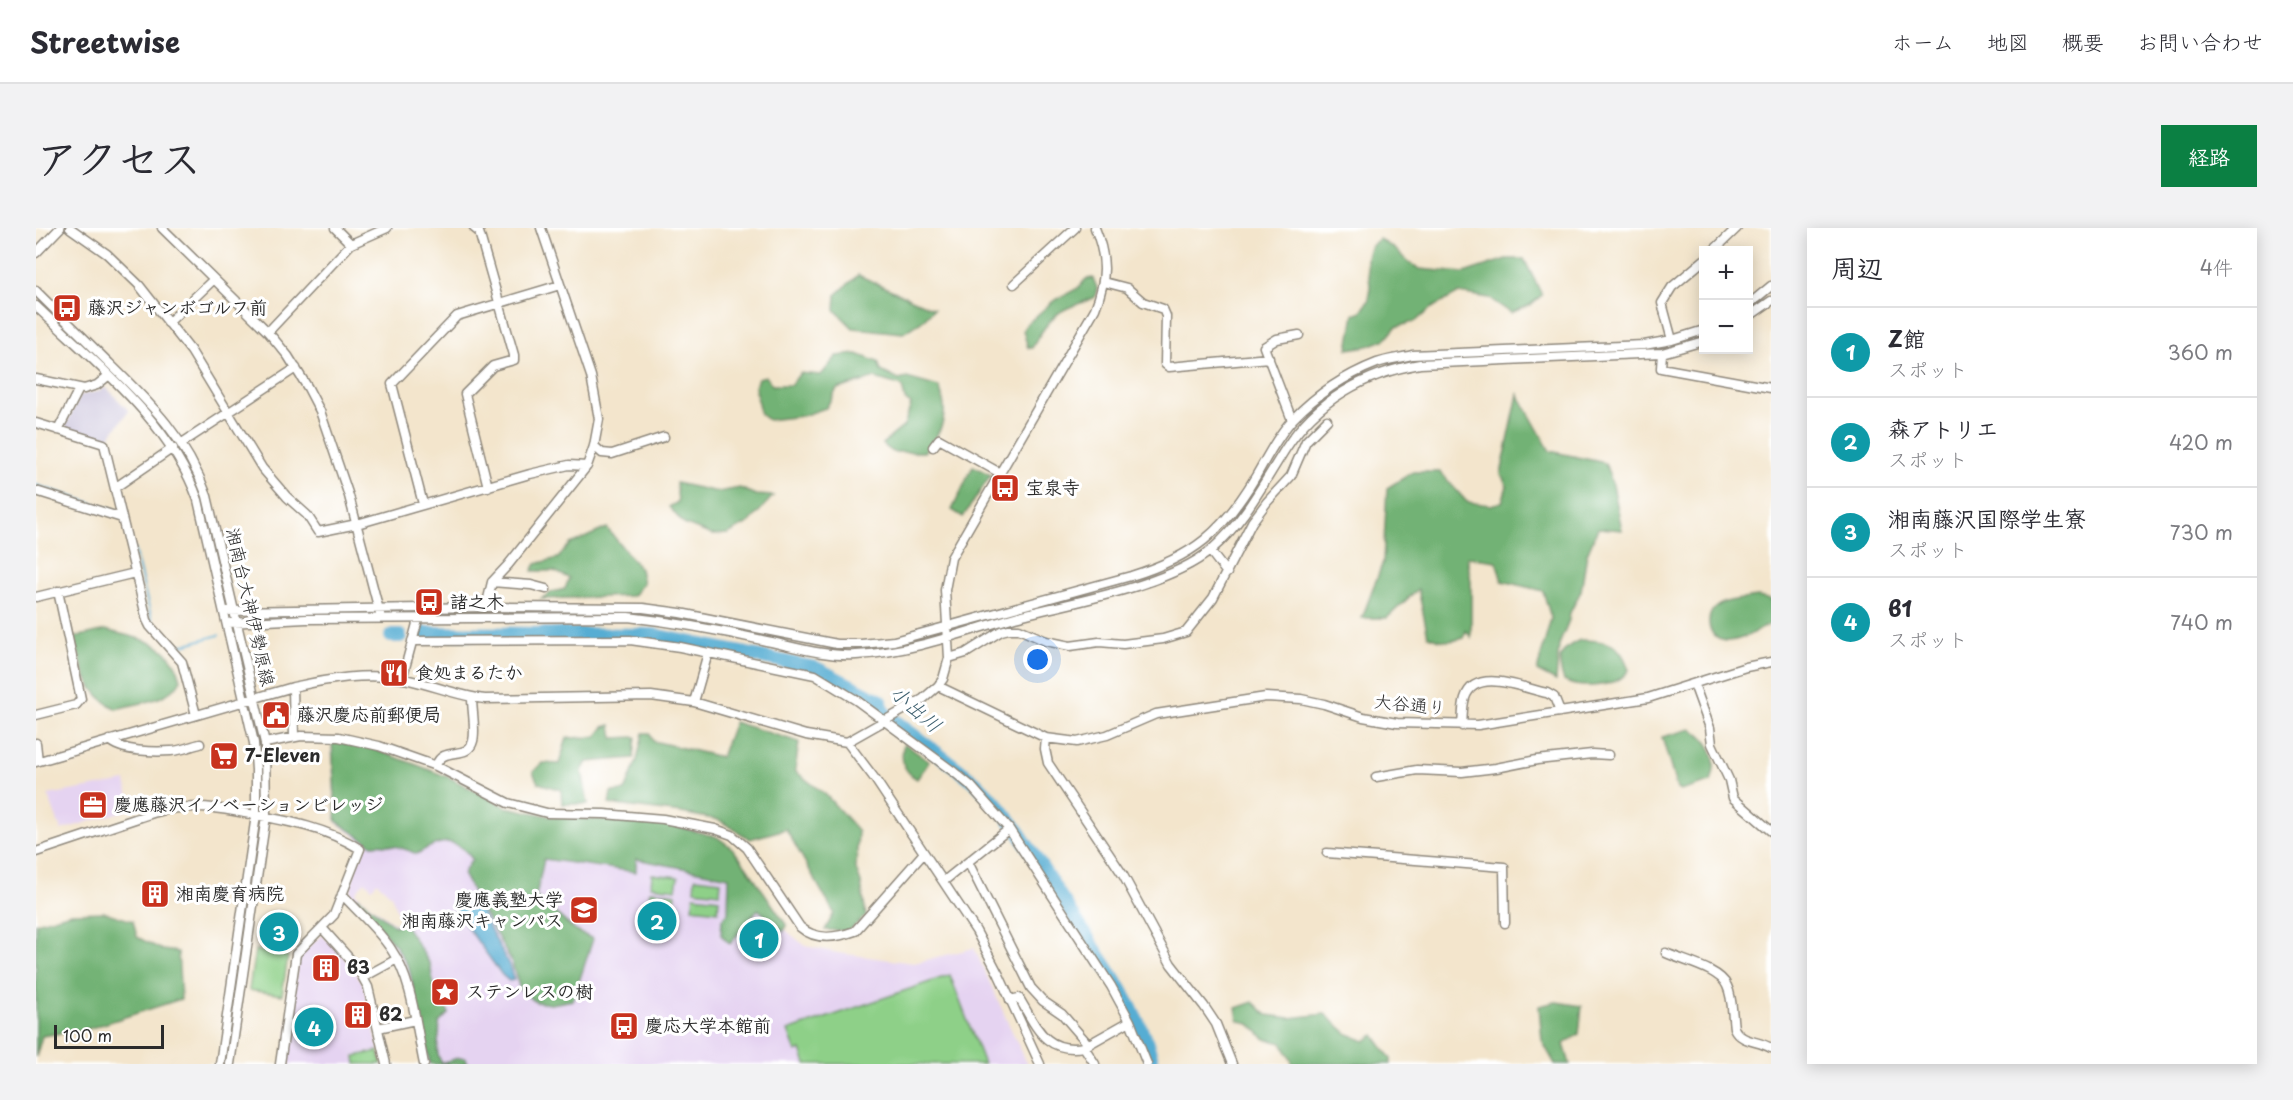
<!DOCTYPE html>
<html lang="ja">
<meta charset="utf-8">
<style>
body{margin:0;font-family:"Playpen Sans","Klee One",sans-serif;background:#f2f2f3;color:#2b2b33}
.controls{position:absolute;right:18px;top:18px;display:grid;overflow:hidden;border-radius:0px;box-shadow:0 3px 15px #0003}
.controls button{width:54px;height:54px;display:grid;place-items:center;padding:0;border:0;border-bottom:2px solid #e1e1e2;background:#fff;color:#2b2b33;font:30px sans-serif}
.scale{position:absolute;left:18px;bottom:15px;width:110px;box-sizing:border-box;padding-left:6px;border:3px solid #2b2b2b;border-top:0;font-size:16px;line-height:21px;white-space:nowrap;color:#2b2b2b;-webkit-text-stroke:4px #fff;paint-order:stroke}
.you{position:absolute;left:1002px;top:432px;width:21px;height:21px;margin:-15px;border:4px solid #fff;border-radius:50%;background:#1a73e8;box-shadow:0 0 0 9px #1a73e833}
.badge{display:grid;place-items:center;width:39px;height:39px;border-radius:50%;background:#0b8043;color:#fff;font-size:20px;font-weight:700}
.pin{position:absolute;translate:-50% -50%;border:3px solid #fff;box-shadow:0 2px 6px #0006}
.list{margin:0;padding:0;list-style:none}
h2{display:flex;justify-content:space-between;align-items:center;height:78px;margin:0;padding:0 24px;font-size:26px}
h2 small{font-size:20px;font-weight:400;color:#7c7c81}
.list li{display:grid;grid-template-columns:39px 1fr auto;gap:18px;align-items:center;box-sizing:border-box;height:90px;padding:0 24px;border-top:2px solid #e1e1e2}
.list b{display:block;font-size:22px;white-space:nowrap}
.list p{margin:0;font-size:20px;white-space:nowrap;color:#7c7c81}
.list em{font-size:20px;font-style:normal;color:#7c7c81}
.map{position:relative;flex:none;width:1735px;height:836px;overflow:hidden;border-radius:0px}
header{display:flex;align-items:center;gap:36px;box-sizing:border-box;height:84px;padding:0 30px;background:#fff;border-bottom:2px solid #e1e1e2}
header strong{font-size:28px}
nav{display:flex;gap:33px;margin-inline-start:auto;font-size:21px}
.intro{display:flex;align-items:center;justify-content:space-between;box-sizing:border-box;height:144px;padding:0 36px}
h1{margin:0;font-size:42px}
.button{padding:15px 27px;border-radius:0px;background:#0b8043;color:#fff;font-size:21px;font-weight:700}
main{display:flex;gap:36px;padding:0 36px}
aside{flex:1;background:#fff;border-radius:0px;box-shadow:0 3px 15px #0003}
.map>svg:first-child{display:block}
</style>
<header>
<strong>Streetwise</strong>
<nav><a>ホーム</a><a>地図</a><a>概要</a><a>お問い合わせ</a></nav>
</header>
<div class="intro"><h1>アクセス</h1><a class="button">経路</a></div>
<main>
<div class="map">
<svg width="1735" height="836" viewBox="0 0 1735 836">
<rect width="100%" height="100%" fill="#fff"/>
<filter id="ink" filterUnits="userSpaceOnUse"><feTurbulence type="fractalNoise" baseFrequency=".0167" numOctaves="2"/><feDisplacementMap in="SourceGraphic" scale="12" xChannelSelector="R" yChannelSelector="G"/><feConvolveMatrix kernelMatrix="1 2 1 2 8 2 1 2 1" color-interpolation-filters="sRGB"/></filter>
<filter id="wash" filterUnits="userSpaceOnUse"><feTurbulence type="fractalNoise" baseFrequency=".008" numOctaves="4" result="noise"/><feDisplacementMap in="SourceGraphic" scale="24" xChannelSelector="R" yChannelSelector="G"/><feGaussianBlur stdDeviation="1.35" result="paint"/><feColorMatrix in="noise" values="0 0 0 0 0 0 0 0 0 0 0 0 0 0 0 0 0 1.4 0 .05"/><feComposite in="paint" operator="in"/></filter>
<g filter="url(#wash)">
<rect width="100%" height="100%" fill="#f3e5cc"/>
<path fill="#e5d3f1" fill-rule="evenodd" d="M295 515 471 583 676 615 746 699 769 718 802 725 878 735 938 720 991 836H391L376 760 368 736 352 711 318 673 314 664 320 638 331 617 299 594ZM329 653 336 660 341 654 355 667 364 691 359 696 319 665Z
M90 553 95 581 25 602 12 567Z
M286 707 306 727 327 755 343 822 318 828 320 836H247L262 732 266 725Z"/>
<path fill="#c7c0d9" d="M67 160H71L93 183 70 213 30 202 29 198 45 167 64 163Z"/>
<path fill="#8ed088" stroke="#5c7e5a" stroke-width="1.5" d="M616 646 642 649 640 661 615 658Z
M659 650 685 653 684 665 658 662Z
M614 663 640 666 638 678 612 675Z
M658 668 683 671 682 683 656 680Z
M219 722 252 728 246 767 213 762Z
M914 747 948 836H770L765 822 760 824 752 803Z
M343 823 346 836H320L319 828Z"/>
<path fill="#72b274" stroke="#4e6e50" stroke-width="1.5" d="M1343 11 1359 21 1373 35 1384 41 1428 45 1470 31H1488L1506 67 1494 77 1475 85 1453 70 1423 65 1394 81 1380 93 1360 99 1350 111 1332 118 1312 121 1318 86 1326 83C1328 79 1332 75 1333 70 1339 47 1319 29 1343 11Z
M822 47 898 81 884 95 867 105 817 100 799 82 800 67Z
M1057 50 1061 60 1059 69C1048 75 1032 78 1023 85 1012 92 1002 109 996 120H992L987 102 990 97 1016 74 1042 60 1050 51Z
M821 126 842 134 845 143 863 152 871 150 903 159C914 186 907 203 888 224H857L846 216 868 198 875 176 869 172 866 158 839 150 801 161 790 180 766 188 732 192 724 186 719 159 722 150 730 148 736 157H755L764 145 785 147 801 128Z
M1482 166 1514 223 1569 235 1577 257 1586 302 1562 300 1551 326 1545 363 1534 385 1533 392 1523 417 1520 453 1501 443 1515 390 1507 363 1466 353 1460 333 1431 329 1435 354V409L1430 403 1427 410C1413 415 1405 413 1392 408L1382 361 1351 390H1326L1347 334 1351 260 1377 244H1404L1431 274 1454 277 1466 274 1471 258 1465 246Z
M937 238 955 247 927 289 916 282Z
M640 255 682 264 704 260 720 267 737 268 714 294 692 306 676 307 648 296 633 279 642 274Z
M571 300 604 341 607 355 597 368 505 371 516 364 529 361 533 350 518 343H496L500 336 522 330 534 316Z
M1722 369 1735 372V396C1723 402 1705 413 1691 413 1673 413 1667 389 1680 379 1690 371 1710 371 1722 369Z
M70 402C104 412 136 412 145 452 134 473 102 475 80 481 49 463 46 441 39 409Z
M1544 412C1571 413 1584 413 1593 442 1582 459 1545 462 1528 453 1520 432 1523 421 1544 412Z
M698 494 763 514 759 543 790 567 822 603 820 641 825 655 830 688 812 703 789 702 798 685 750 601 714 611 683 592 645 585 573 576 575 564 589 563 601 532 607 505H614L617 513 685 529Z
M575 497 577 510 600 509 598 530 551 534 546 543 552 576H526L525 562 502 555 497 544 506 535 523 536 531 510 560 509 568 499Z
M1655 501C1676 512 1683 532 1675 554L1644 563 1641 561 1626 509Z
M296 514 332 519 381 537 414 550 470 579 518 589 628 595 681 609 696 620 710 638 751 698 747 704 722 681 694 716 685 707 686 691 692 685 693 649 600 631V644L508 631 500 668 540 703 557 711 537 772 515 776 500 774 484 762 476 735 427 646 436 631C419 607 403 612 381 626 368 620 351 615 336 617L300 593Z
M868 515 893 534 881 551C866 543 864 530 868 515Z
M322 669 359 698 364 695H368L394 736 398 759 413 785 403 795C406 810 396 821 406 835L422 830H429L432 836H394L373 740 359 717 320 672Z
M68 684 97 693 101 709 126 722 142 724 145 771 52 801 6 808 0 829V695L35 685Z
M1217 774 1231 787 1254 790 1289 786 1312 806 1329 813 1338 807 1355 831V836H1257L1246 815 1229 811 1215 797 1202 792 1200 780Z
M1520 774 1546 778 1543 806 1528 816 1534 836H1519L1506 813 1503 778Z"/>
<path fill="#57add3" stroke="#416c7f" stroke-width="1.5" d="M436 666 473 737 478 752 473 753 466 747 416 678Z"/>
<g fill="none" stroke-linecap="round" stroke-linejoin="round">
<path stroke="#57add3" stroke-width="2" d="M0 257 83 284
M98 321 117 396
M121 400 143 418 183 407"/>
<path stroke="#57add3" stroke-width="14" d="M387 405 618 407 780 440 845 473 846 483 938 553 962 577 980 600 1085 761C1098 785 1111 809 1117 836
M355 408H364"/>
</g>
</g>
<g filter="url(#ink)">
<g fill="none" stroke-linecap="round" stroke-linejoin="round">
<g stroke="#8f887c" stroke-width="11">
<path id="minor" d="M34 0 71 26 103 57 155 123 226 240 251 269 271 287 282 304 321 296 494 246 533 237 551 238
M126 0 232 104 252 128 272 160 284 183 313 268 344 386
M299 0 315 16
M438 0 443 4 478 127V132L457 138 429 166 452 259
M1678 22 1701 0
M0 25 24 0
M1068 54 1091 60 1107 74 1127 81 1130 88 1129 136 1133 139 1233 130
M978 56 1039 0
M0 63C24 87 49 111 73 135 116 177 150 210 171 268L229 515 230 588 194 836
M1712 77 1735 58
M0 78C59 135 134 193 162 272L218 515 220 542V587L184 836
M1712 89 1735 73
M132 95 178 51
M232 104 315 16 351 0
M1636 112 1626 75 1636 59 1668 32
M1626 125 1625 140 1735 160
M0 151 48 161 61 157 72 148
M1256 192 1228 119 1241 111 1263 107
M0 195 68 216 111 392 114 398 146 434 160 487
M22 202 43 161
M146 215 260 140
M558 218 566 225 576 226 628 209
M897 219 903 211 964 245
M80 259 137 220
M0 263 86 290
M387 276 356 156 421 88 524 57
M1174 323 1191 345
M456 354 495 357 510 361
M0 369 99 345
M450 379 456 354 472 337 551 238 558 218 563 191 555 148 505 0
M189 383 450 379 607 380 644 385 801 416H825L858 413 1095 348C1157 329 1187 304 1220 248 1231 229 1242 207 1257 191 1280 167 1310 147 1341 135 1352 131 1365 130 1376 127L1608 117 1636 112 1668 102
M192 395 270 391 592 389C637 394 682 402 726 412 756 418 789 429 820 427 873 425 928 404 979 389 1035 374 1131 359 1175 322 1208 294 1227 256 1250 220 1280 173 1329 145 1384 136L1626 125 1668 113
M376 413 594 412 644 419 779 447 820 472 918 544 934 557 973 601 1075 758 1094 793 1111 836
M913 430 930 425 965 403 973 401H983L1010 413 1034 418 1063 414 1087 416 1127 411 1150 404 1177 370 1216 294 1231 274 1255 248 1270 213 1291 192
M366 451 382 392
M1658 456 1674 500 1676 516 1693 552 1697 570 1735 603
M902 458 1010 510 1041 514 1071 507 1120 486 1230 469 1265 471 1288 476 1327 489 1361 495 1442 497 1612 470 1710 439 1735 434
M257 459 258 509
M658 474 672 425
M0 487 40 477 45 471 22 363
M1426 498C1427 489 1426 479 1429 470 1439 438 1489 461 1511 465L1518 469 1524 484
M1010 510 1009 521 1012 535 1087 647 1135 736 1168 778 1180 796 1196 836
M73 512C85 524 119 524 135 523 144 523 155 518 164 516
M811 514 839 551 940 703 963 747 1004 836
M0 515 2 533
M229 515 265 508 303 509 343 518 400 538 472 575 511 585 568 586 627 591 679 601 696 607 711 620 764 699C780 713 800 710 819 703L888 625
M0 534 257 459C293 451 330 444 368 451 395 456 421 468 449 471L615 468 658 474 770 507 811 514 887 471 902 458 907 451 913 430 909 362 915 330 1059 81C1071 51 1071 30 1059 0
M400 538C406 517 432 533 437 513 440 501 436 483 436 470
M1340 549 1381 542 1426 544 1460 540 1501 532 1556 526 1573 527
M0 624 117 585C131 581 144 579 159 579 177 578 196 583 214 586 252 593 291 600 324 621L298 687 260 726 244 836
M1291 625 1468 639 1469 695
M932 634 995 760 1007 773 1026 786 1052 816
M908 653 973 601
M306 666C322 684 342 701 355 721 377 753 380 799 388 836
M286 700 321 739 332 759 350 836
M1630 725C1647 733 1684 741 1691 758 1697 770 1696 787 1698 800 1705 815 1722 812 1735 820
M328 749 361 731
M974 772 983 770C1000 798 1009 826 1048 819
M342 800 379 792
M1059 836 1048 819 1094 793"/>
</g>
<use href="#minor" stroke="#fff" stroke-width="8"/>
</g>
</g>
<defs>
<g id="bus-square" transform="scale(1.5)"><rect x="-9" y="-9" width="18" height="18" rx="4" fill="#c8321e" stroke="#fff"/><path d="M-5-6H5V4H4V6H2V4H-2V6H-4V4H-5ZM-3.5-4V0h7V-4ZM-3.5 1.2v1.5H-2V1.2ZM2 1.2v1.5H3.5V1.2Z" fill="#fff"/></g>
<g id="restaurant-square" transform="scale(1.5)"><rect x="-9" y="-9" width="18" height="18" rx="4" fill="#c8321e" stroke="#fff"/><path d="M-5-6h1v4h1v-4h1v4h1v-4h1v5L-1.5 .5V6h-2V.5L-5-1ZM5-6V6H3V1.5H1.5Q1.5-4 5-6Z" fill="#fff"/></g>
<g id="civic-square" transform="scale(1.5)"><rect x="-9" y="-9" width="18" height="18" rx="4" fill="#c8321e" stroke="#fff"/><path d="M-.6-6.5H3V-4.5H.6V-3L4-1V1h2V6H-6V1h2V-1L-.6-3ZM-1.2 2.5V6h2.4V2.5Z" fill="#fff"/></g>
<g id="supermarket-square" transform="scale(1.5)"><rect x="-9" y="-9" width="18" height="18" rx="4" fill="#c8321e" stroke="#fff"/><path d="M-6-5.5h2.5l.6 2H6L4.5 2H-2.5L-4.4-4H-6ZM-1.5 3.2a1.3 1.3 0 1 0 .1 0ZM3 3.2a1.3 1.3 0 1 0 .1 0Z" fill="#fff"/></g>
<g id="office-square" transform="scale(1.5)"><rect x="-9" y="-9" width="18" height="18" rx="4" fill="#c8321e" stroke="#fff"/><path d="M-6-3h4V-5.5h4V-3h4V5H-6ZM-1-4.5V-3h2v-1.5ZM-6 0V1H6V0Z" fill="#fff"/></g>
<g id="building-square" transform="scale(1.5)"><rect x="-9" y="-9" width="18" height="18" rx="4" fill="#c8321e" stroke="#fff"/><path d="M-4-6H4V6H1V3H-1V6H-4ZM-2.5-4.3h1.7v1.8h-1.7ZM.8-4.3h1.7v1.8H.8ZM-2.5-1h1.7V.8h-1.7ZM.8-1h1.7V.8H.8Z" fill="#fff"/></g>
<g id="university-square" transform="scale(1.5)"><rect x="-9" y="-9" width="18" height="18" rx="4" fill="#c8321e" stroke="#fff"/><path d="M0-5L7-2L0 1L-7-2ZM-4 1L0 2.5L4 1V4Q0 6-4 4Z" fill="#fff"/></g>
<g id="sight-square" transform="scale(1.5)"><rect x="-9" y="-9" width="18" height="18" rx="4" fill="#c8321e" stroke="#fff"/><path d="M0-6L1.8-2.2L6-1.7L2.9 1.2L3.7 5.4L0 3.3L-3.7 5.4L-2.9 1.2L-6-1.7L-1.8-2.2Z" fill="#fff"/></g>
</defs>
<g fill-rule="evenodd">
<use href="#bus-square" x="31" y="80"/>
<use href="#bus-square" x="969" y="260"/>
<use href="#bus-square" x="393" y="374"/>
<use href="#restaurant-square" x="358" y="445"/>
<use href="#civic-square" x="240" y="487"/>
<use href="#supermarket-square" x="188" y="528"/>
<use href="#office-square" x="57" y="577"/>
<use href="#building-square" x="119" y="666"/>
<use href="#university-square" x="548" y="682"/>
<use href="#building-square" x="290" y="740"/>
<use href="#sight-square" x="409" y="764"/>
<use href="#building-square" x="322" y="787"/>
<use href="#bus-square" x="588" y="798"/>
</g>
<g text-anchor="middle" stroke-width="6" stroke-linejoin="round" paint-order="stroke">
<g font-size="18" font-weight="bold" fill="#2b2b2b" stroke="#fff" text-anchor="start">
<text x="52" y="86">藤沢ジャンボゴルフ前</text>
<text x="990" y="266">宝泉寺</text>
<text x="414" y="380">諸之木</text>
<text x="379" y="451">食処まるたか</text>
<text x="261" y="493">藤沢慶応前郵便局</text>
<text x="209" y="534">7-Eleven</text>
<text x="78" y="583">慶應藤沢イノベーションビレッジ</text>
<text x="140" y="672">湘南慶育病院</text>
<text x="527" y="678" text-anchor="end">慶應義塾大学<tspan x="527" dy="21">湘南藤沢キャンパス</tspan></text>
<text x="311" y="746">β3</text>
<text x="430" y="770">ステンレスの樹</text>
<text x="343" y="793">β2</text>
<text x="609" y="804">慶応大学本館前</text>
</g>
<g font-size="18" fill="#2b2b2b" stroke="#fff">
<text transform="translate(214 379) rotate(77)" y="6">湘南台大神伊勢原線</text>
<text transform="translate(1374 477) rotate(6)" y="6">大谷通り</text>
</g>
<g font-size="20" font-style="italic" fill="#3d5f6e" stroke="#fff">
<text transform="translate(880 481) rotate(41)" y="7">小出川</text>
</g>
</g>
</svg>
<div class="controls">
<button>+</button>
<button>−</button>
</div>
<div class="scale">100 m</div>
<div class="you"></div>
<div class="pin badge" style="left:723px;top:711px;background:#0f9aa8">1</div>
<div class="pin badge" style="left:621px;top:693px;background:#0f9aa8">2</div>
<div class="pin badge" style="left:243px;top:704px;background:#0f9aa8">3</div>
<div class="pin badge" style="left:278px;top:799px;background:#0f9aa8">4</div>
</div>
<aside>
<h2>周辺<small>4件</small></h2>
<ul class="list">
<li><span class="badge" style="background:#0f9aa8">1</span><div><b>Ζ館</b><p>スポット</p></div><em>360 m</em></li>
<li><span class="badge" style="background:#0f9aa8">2</span><div><b>森アトリエ</b><p>スポット</p></div><em>420 m</em></li>
<li><span class="badge" style="background:#0f9aa8">3</span><div><b>湘南藤沢国際学生寮</b><p>スポット</p></div><em>730 m</em></li>
<li><span class="badge" style="background:#0f9aa8">4</span><div><b>β1</b><p>スポット</p></div><em>740 m</em></li>
</ul>
</aside>
</main>
